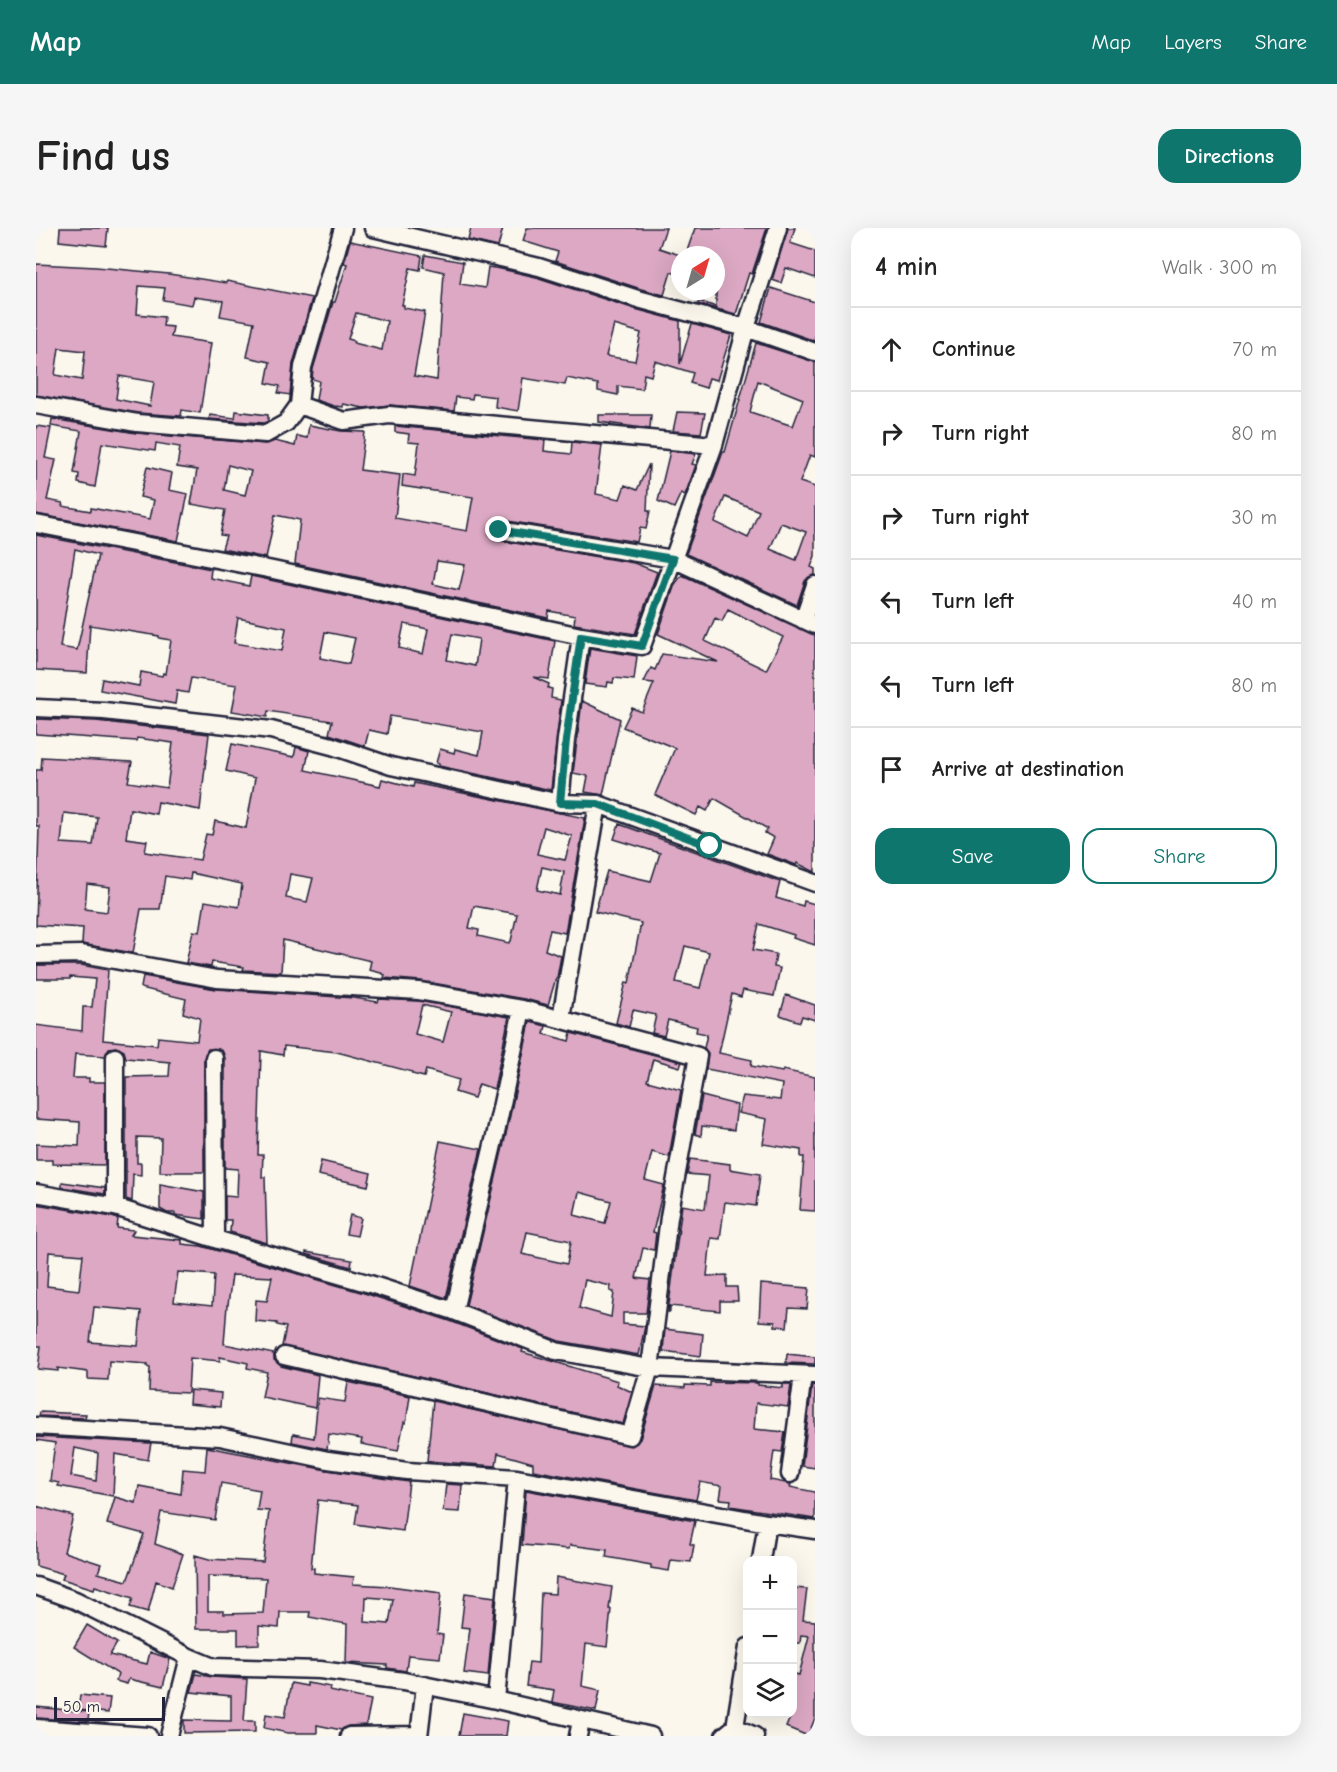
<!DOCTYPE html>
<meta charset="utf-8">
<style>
body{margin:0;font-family:"Comic Neue",sans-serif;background:#f6f6f6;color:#222}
.controls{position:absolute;right:18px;bottom:18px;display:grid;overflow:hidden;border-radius:12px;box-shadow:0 6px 24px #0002}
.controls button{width:54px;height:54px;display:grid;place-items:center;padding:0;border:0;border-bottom:2px solid #e0e0e0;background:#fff;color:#222;font:30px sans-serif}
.compass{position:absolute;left:635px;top:18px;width:54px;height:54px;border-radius:50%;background:#fff;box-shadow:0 6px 24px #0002;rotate:37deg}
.scale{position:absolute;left:18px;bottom:15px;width:111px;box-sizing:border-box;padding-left:6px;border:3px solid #22223b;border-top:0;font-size:16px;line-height:21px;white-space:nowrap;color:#22223b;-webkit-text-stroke:4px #fbf7ec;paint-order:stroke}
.stop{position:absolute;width:18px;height:18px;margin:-14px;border:4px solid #0f766e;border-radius:50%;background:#fff}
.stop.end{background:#0f766e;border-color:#fff;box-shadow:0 2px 6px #0008}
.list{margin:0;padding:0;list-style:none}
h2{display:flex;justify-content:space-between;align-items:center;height:78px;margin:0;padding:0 24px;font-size:26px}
h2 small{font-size:20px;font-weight:400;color:#767676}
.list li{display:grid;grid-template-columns:39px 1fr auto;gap:18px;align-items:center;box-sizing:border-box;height:84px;padding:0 24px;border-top:2px solid #e0e0e0}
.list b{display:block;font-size:22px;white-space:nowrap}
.list em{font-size:20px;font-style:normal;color:#767676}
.actions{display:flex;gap:12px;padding:18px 24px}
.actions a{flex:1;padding:14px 0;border:2px solid #0f766e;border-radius:18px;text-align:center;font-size:21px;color:#0f766e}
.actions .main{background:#0f766e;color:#fff}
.icon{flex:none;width:33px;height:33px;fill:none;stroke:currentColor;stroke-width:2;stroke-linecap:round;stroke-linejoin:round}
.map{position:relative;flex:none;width:779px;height:1508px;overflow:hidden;border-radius:18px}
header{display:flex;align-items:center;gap:36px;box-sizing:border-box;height:84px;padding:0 30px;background:#0f766e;color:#fff}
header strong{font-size:28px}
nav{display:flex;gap:33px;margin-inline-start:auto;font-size:21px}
.intro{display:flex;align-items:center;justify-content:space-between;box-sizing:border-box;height:144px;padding:0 36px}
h1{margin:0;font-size:42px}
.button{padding:15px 27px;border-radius:18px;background:#0f766e;color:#fff;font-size:21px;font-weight:700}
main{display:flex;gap:36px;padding:0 36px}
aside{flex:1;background:#fff;border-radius:18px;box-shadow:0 6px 24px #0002}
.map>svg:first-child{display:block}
</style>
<header>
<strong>Map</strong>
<nav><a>Map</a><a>Layers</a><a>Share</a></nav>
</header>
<div class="intro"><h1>Find us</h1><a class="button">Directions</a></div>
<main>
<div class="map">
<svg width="779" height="1508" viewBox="0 0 779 1508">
<rect width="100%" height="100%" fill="#fbf7ec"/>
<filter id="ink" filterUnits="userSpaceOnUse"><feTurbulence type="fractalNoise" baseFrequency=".0167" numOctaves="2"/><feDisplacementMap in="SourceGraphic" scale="12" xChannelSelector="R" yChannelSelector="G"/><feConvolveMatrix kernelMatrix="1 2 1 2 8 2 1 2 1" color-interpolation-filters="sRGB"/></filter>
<g filter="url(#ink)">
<path fill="#dca8c3" stroke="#22223b" stroke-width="1.5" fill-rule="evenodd" d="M24 0H72L70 18 23 13Z
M435 0H467L462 19 432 12Z
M491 0H630L623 20 644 27V47L635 44 628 67 605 61 519 33 522 24 487 13Z
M659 0H731L716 46 713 45 700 86 662 76 663 73 680 79V27H663L651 23Z
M752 0H759L754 15 779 23V50L750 40 745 55 736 52Z
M314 13 386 28 384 42 374 40 366 77H368V80L389 84 378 148 401 152 408 44 387 39 389 27 427 34 424 56 449 60 452 39 465 41 500 49 599 81 644 93V136L656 96 695 107 681 152 673 150 670 160 654 155 657 145 619 133 615 148 608 146 606 161 582 158V167L562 163V156L531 150 529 157 487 150 482 183 459 179 460 169 437 166 436 171 420 169 418 183 354 177 328 180 307 176V179L298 178 280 172 283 153 276 151 277 141 297 74H299L311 36 308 35ZM320 85 351 93 346 122 318 115 319 113 312 111ZM578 97 605 105 599 133 570 128Z
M0 36 60 39 133 46 190 55 191 53 276 70 257 136 254 167 242 165 244 158 230 155 234 134 211 129 218 94 184 88 187 73 158 69 156 77 127 72 129 60 103 58 101 86 128 89 127 98 137 99 135 109 175 115 164 185 146 182 145 188 102 185 0 167ZM23 120 49 123 46 152 19 147ZM83 148 118 154 114 178 80 171Z
M735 60 779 74V113L725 94Z
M720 115 779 134V229L774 227 764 254 779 259V328L775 339 779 341V347L773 349 769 353 761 377 650 326 687 224H689ZM722 153 767 171 757 198 714 184ZM689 269 723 283 712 310 679 294ZM745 295 770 304 760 332 734 321Z
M200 183 232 187V193L228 195 173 191 174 187 199 190Z
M641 184 669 185 665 205 637 203Z
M563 187H615L614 201 563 194Z
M16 191 100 205 229 216 239 213 259 218 261 208 271 210 273 197 305 203 329 204 324 242 364 247 359 290 431 303 437 269 366 258 367 246 379 248 383 215 372 214 373 206 359 204V198L509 212 508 223 535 226 536 214 566 217 560 266 584 271 589 257 601 262 613 236 611 283H614L610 301 604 300 601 314 465 292H459L455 296 453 306 461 312 598 335 621 344 599 406 538 396 539 388 513 383 512 390 259 336 264 292 239 287 230 330 186 321 190 308 184 307 189 282 155 276 161 242 141 239 144 219 120 215 119 223 66 215 59 259 42 255 43 246 38 245 45 203 15 198ZM192 237 215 243 209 267 188 262ZM401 333 429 337 423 362 397 356Z
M0 198 15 200 9 230 20 232 11 272 27 275 26 278 55 283V280L114 291 118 272 104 269 111 239 136 245 133 262 152 266 142 313 0 286Z
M634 223 660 226 656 236 660 237 649 267 645 265 638 280 622 273Z
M0 307 175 341 174 350 213 358 215 348 519 413 513 451 497 449 513 456 512 460 516 461 515 470 525 472 515 562 403 538V536L400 535 404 521 418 525 419 521 443 527 447 504 354 488 351 506 333 502 329 518 293 506 296 493 232 483 231 489 196 483 201 457 155 450 152 465 141 463 139 476 64 462 66 451 103 458 105 444 126 448 127 445 130 446 135 412 123 410V408L54 397 51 445 0 442ZM39 321 62 327 41 422 24 419ZM202 390 250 400 246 423 198 415ZM368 396 392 401 387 426 363 420ZM289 404 319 410 313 436 284 430ZM416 406 443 411 439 438 411 432Z
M646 347 779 407V644L761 635 760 637 731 626 738 610 729 605 732 601 678 570 671 583 664 579 660 587 619 567 639 520 587 499 596 480 606 484 618 455 608 454 615 440 619 442 626 426 682 434 622 406 639 356ZM692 381 747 409 730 442 669 413 679 390 686 393Z
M554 420 601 428 598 452 578 450 577 455 572 454 571 459 549 456Z
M546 473 584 491 567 567 549 564 552 548 537 545Z
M0 491 60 493 173 506 164 582 122 574 120 586 94 581 90 610 111 613 109 624 164 632 170 606 176 607 179 593 210 600 219 550 190 543 196 516 258 529 260 519 273 523 269 542 344 558 346 551 377 559 378 555 549 590 529 705 514 702 509 722 525 728 521 750H520L512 777 488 771 385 753 348 750 349 747 345 745 333 742 335 733 247 712 245 744 207 742 208 739 176 734 175 739 150 735 157 703 164 704 169 673 203 679 206 656 155 645 154 652 129 648 124 681H105L97 725 46 716 47 700 0 697 3 598H0V542H5L6 529 96 534 92 554 131 560 137 515 101 510 100 513 0 506ZM28 585 61 589 57 617 25 615ZM508 599 536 608 529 632 501 626ZM506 639 528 644 524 667 501 662ZM254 646 277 650 271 674 250 670ZM51 656 74 659 71 684 49 681ZM438 678 481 686 475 713 473 715 442 708 443 702 433 700Z
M583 596 744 654 740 670 767 678 768 673 779 676V717L757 710 758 707 723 696 717 722 740 726 738 739 744 740 738 768 707 762 705 769 696 766 683 825 716 832 715 838 746 844 747 842 779 849V983L764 982 768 929H765V922L727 916 731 891 702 885 707 868 744 872 746 856 670 841 672 825 668 820 671 806 660 804 661 799 632 792 628 808 616 805 620 787 597 782 593 799 580 795 590 754 593 755 605 695 559 684 571 643 615 653 624 625 578 611ZM649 718 673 724 664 760 640 754Z
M1 737H45L72 742 67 812 121 817 122 809 161 813 164 790 147 785 150 771 105 760 107 748 180 761 318 770 342 774 343 771 382 773 473 789 458 861 443 856 438 870 419 864 423 852 390 842 388 849 376 846V844L301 824 248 818 247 827 225 823 222 927H227L226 949H229L231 1015 194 1004 195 992H189V968L201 969 202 941 189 940V830L187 824 183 821H172L168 830V944H124L125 910 101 909V935H105V947L97 946 96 973 90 971V849L133 848 134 834 90 830 88 823 80 819 73 820 69 828 39 826 37 850H53V854H69V937L16 936V932H0V916L43 918 44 894 0 891V797L46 803 47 779H56L59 751 34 749V751H1ZM386 777 415 784 407 814 379 806Z
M750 767 779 777V792L766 788 764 794 744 787Z
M494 794 510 798 508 806 533 813 535 805 646 834 644 839 617 831 611 853 645 862 633 929 616 924 609 952 628 957 617 1004 620 1005 618 1022 607 1020 600 1050 614 1052 610 1085H587V1096L609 1098 603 1127 523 1113 430 1077 470 906ZM543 964 575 973 569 995 538 987ZM491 1004 535 1013 531 1036 486 1026ZM549 1052 575 1058 574 1063 578 1064 575 1089 543 1080Z
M666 868 701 877 698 902 666 898 665 908 659 906Z
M404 913 445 921 410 1070 374 1058Z
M654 931 694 936V941L724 946 720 978 689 974 684 1011 675 1010 671 1048 691 1047V1059H701L702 1073H684V1083L634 1078V1084H632L646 977 669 981 673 948 651 946Z
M285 933 335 945 332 958 282 947Z
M26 954 69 960V966L26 959Z
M124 956 168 964V991L139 987V985H131L124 981Z
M0 976 76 989 82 991 81 1000 98 1002 95 1007 146 1012V1016L165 1018 328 1065 414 1093 487 1121 486 1124 582 1153 581 1157 596 1164 587 1196 246 1118 250 1099 241 1097V1095L219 1093 220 1072 231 1073 236 1049 196 1047 192 1077H191L188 1116 238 1126V1132L245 1138 282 1147 279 1180 226 1169 231 1144 211 1140 212 1135 184 1129V1133L154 1130 152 1165 113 1163 114 1139 111 1138V1136L73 1133 72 1152 52 1151V1144L22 1140V1143L2 1141 5 1118H0ZM13 1024 47 1027 43 1062 11 1058ZM142 1044 178 1047 176 1078 138 1074ZM58 1079 105 1083 102 1118 54 1114Z
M314 987 325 990 321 1008 310 1006Z
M270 1024 316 1032 315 1039 270 1026Z
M725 1056 773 1060 771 1081 753 1080 751 1099 739 1098V1094L723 1093Z
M629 1101 667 1106 665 1128 627 1123Z
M751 1126 779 1129V1136L750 1135Z
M312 1154 374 1168 370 1195 368 1194 362 1223 325 1216 326 1211 293 1206 291 1221 256 1214 257 1206 278 1210 282 1170 309 1174Z
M674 1154 722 1155V1157L747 1160V1156H755L752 1179 720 1175 718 1201 749 1204 746 1224 738 1223 734 1252 755 1256 754 1259 779 1264V1291L694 1278 695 1272 684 1271 686 1258 664 1254 660 1272 497 1242V1235L462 1225 460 1238 391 1233 397 1173 596 1218 604 1211 620 1158 649 1160V1157L674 1158Z
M776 1157H779V1240L766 1238Z
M154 1162 185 1165 184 1179 153 1176Z
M4 1184 50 1186 49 1190 3 1188Z
M1 1209 115 1215 112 1232 79 1226 77 1268 22 1258 23 1255 14 1253 19 1215 0 1212ZM39 1220 62 1225 60 1253 35 1248Z
M171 1219 291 1242 373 1254 367 1303 319 1296 322 1277 282 1272 275 1340H278V1345L318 1349 317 1356 354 1358 405 1365 401 1406 407 1407 404 1430 372 1427 370 1443 351 1440V1437L310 1435 311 1396 273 1389 274 1384H244L243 1400 223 1398V1416L202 1417V1401H160L159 1327 173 1331 227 1334 233 1283 221 1282 224 1262 185 1255 179 1292 125 1284 119 1316 147 1326 136 1359 120 1353 112 1384 94 1379 97 1370 59 1358 58 1361 26 1351 28 1346 0 1338V1278L37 1288 28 1324 65 1336 62 1345 91 1353 108 1306 71 1296 79 1269 100 1275 103 1258 145 1266 147 1241 169 1243ZM172 1348 230 1350 227 1385 187 1386V1383H172ZM330 1369 357 1371 353 1396 329 1394Z
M410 1256 426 1257 424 1284 407 1283Z
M490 1262 659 1293 654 1316 658 1317 655 1334 635 1332 633 1343 615 1340V1337L570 1329 571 1322 534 1317 533 1321 486 1317Z
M520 1349 576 1359 573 1381H575L571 1419 550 1416 546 1458 564 1462 560 1483 516 1474 518 1462 490 1458 493 1434 502 1435 505 1365 519 1366Z
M756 1360 771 1361 767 1392 779 1393V1490L772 1508 750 1499 756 1485V1445L763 1447 773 1408 765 1407 764 1415H756Z
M429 1365 459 1369 452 1448 428 1445 434 1400 425 1399Z
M51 1397 81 1415 74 1427 111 1436 114 1424 134 1431 127 1459 93 1451 91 1456 80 1453 82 1446 38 1419Z
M160 1446 176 1449 211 1451 208 1493H219V1504L148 1505V1492L195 1493V1468L155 1464Z
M255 1455 271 1458V1455L295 1459 294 1463 335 1472 330 1497 312 1498 305 1502 281 1497V1505H252L228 1500 230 1486 249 1489Z
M44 1467 74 1470 72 1485 42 1482Z
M0 1479 53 1484 52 1493 0 1490Z
M427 1485 472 1493 470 1508H423Z"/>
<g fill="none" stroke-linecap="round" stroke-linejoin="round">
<g stroke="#22223b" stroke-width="21">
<path id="minor" d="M337 0 503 39 602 71 710 100 779 124
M0 177 101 195 230 206 250 195 263 177 267 139 307 0
M263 177 308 193 353 187 678 217
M0 296 237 342 545 408 606 418 678 217 710 100 742 0
M463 302 637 331 779 397
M767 392 779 357
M0 480 68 483 235 502 296 518 355 538 524 575 562 576 779 655
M524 575 530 512 545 408
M0 727 46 726 181 751 383 763 486 781 662 828 633 989 614 1140 594 1208 248 1128
M525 790 562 576
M79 829V979
M178 830 179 1011
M0 965 79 979 179 1011 331 1055 418 1083 520 1123 614 1140 779 1147
M418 1083 460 904 486 781
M0 1198 184 1209 292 1232 371 1243 481 1250 731 1295 779 1302
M754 1246 767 1147
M725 1332 731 1295
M0 1358 39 1372 153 1429 177 1439 284 1442 368 1453 460 1472 615 1508
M460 1472 481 1250
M699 1499 712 1419
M0 1500 112 1508
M133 1508 153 1429
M313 1508 383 1507
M383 1508 389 1457
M542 1508 545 1493
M688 1508 699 1499 719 1508"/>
</g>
<use href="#minor" stroke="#fbf7ec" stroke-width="16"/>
</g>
</g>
<g fill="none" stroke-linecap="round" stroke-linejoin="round" filter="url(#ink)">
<path stroke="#0f766e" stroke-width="8" d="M463 302 637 331 606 418 545 408 530 512 524 575 562 576 674 618"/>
</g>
</svg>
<div class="controls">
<button>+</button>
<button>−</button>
<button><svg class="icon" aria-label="layers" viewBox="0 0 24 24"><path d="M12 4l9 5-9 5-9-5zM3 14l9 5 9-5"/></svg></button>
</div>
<svg class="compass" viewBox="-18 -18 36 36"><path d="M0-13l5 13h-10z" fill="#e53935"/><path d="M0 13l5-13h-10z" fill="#767676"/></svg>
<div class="scale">50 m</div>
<div class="stop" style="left:674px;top:618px"></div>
<div class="stop end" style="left:463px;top:302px"></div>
</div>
<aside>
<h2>4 min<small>Walk · 300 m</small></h2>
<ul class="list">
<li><svg class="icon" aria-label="ahead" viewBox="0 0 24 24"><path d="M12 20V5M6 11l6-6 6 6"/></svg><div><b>Continue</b></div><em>70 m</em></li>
<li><svg class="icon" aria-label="right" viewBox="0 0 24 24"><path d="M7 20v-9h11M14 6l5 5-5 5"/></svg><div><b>Turn right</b></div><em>80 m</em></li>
<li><svg class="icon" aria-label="right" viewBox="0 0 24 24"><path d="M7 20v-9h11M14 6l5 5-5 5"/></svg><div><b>Turn right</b></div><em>30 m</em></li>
<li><svg class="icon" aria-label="left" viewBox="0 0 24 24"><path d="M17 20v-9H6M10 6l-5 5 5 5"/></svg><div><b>Turn left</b></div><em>40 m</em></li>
<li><svg class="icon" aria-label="left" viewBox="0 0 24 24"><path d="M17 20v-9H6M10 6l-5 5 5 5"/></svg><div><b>Turn left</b></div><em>80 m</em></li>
<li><svg class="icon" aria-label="arrive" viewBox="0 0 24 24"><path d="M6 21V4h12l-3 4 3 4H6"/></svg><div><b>Arrive at destination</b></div></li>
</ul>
<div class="actions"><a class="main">Save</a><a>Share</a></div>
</aside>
</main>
